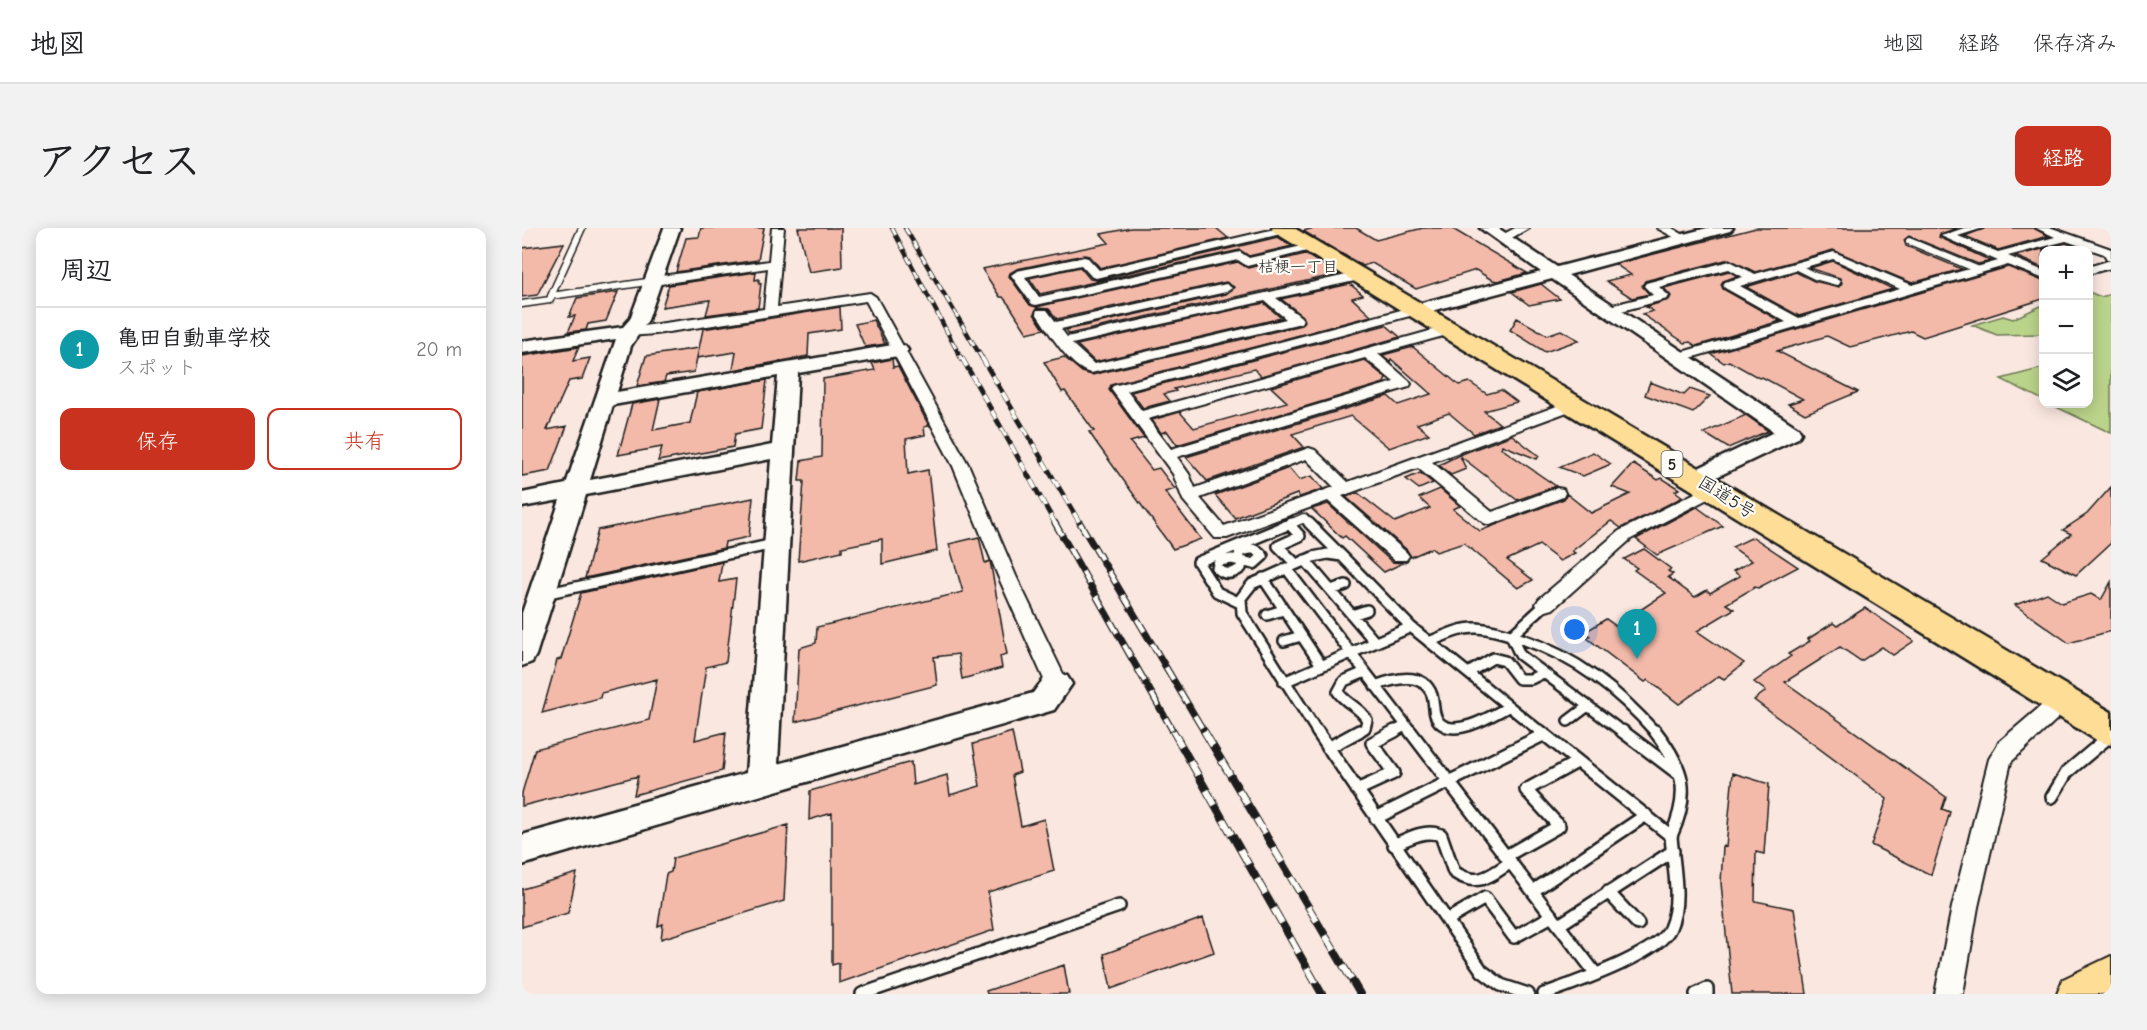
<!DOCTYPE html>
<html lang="ja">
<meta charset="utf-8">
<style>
body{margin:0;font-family:"Comic Neue","Klee One",sans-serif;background:#f2f2f2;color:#202124}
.controls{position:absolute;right:18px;top:18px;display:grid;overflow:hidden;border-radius:12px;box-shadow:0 3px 15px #0003}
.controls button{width:54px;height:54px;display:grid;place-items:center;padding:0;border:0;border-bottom:2px solid #e0e0e0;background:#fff;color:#202124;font:30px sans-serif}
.you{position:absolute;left:1053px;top:402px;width:21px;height:21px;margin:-15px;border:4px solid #fff;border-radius:50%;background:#1a73e8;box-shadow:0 0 0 9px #1a73e833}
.badge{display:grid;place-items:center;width:39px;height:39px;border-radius:50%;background:#c8321e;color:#fff;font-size:20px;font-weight:700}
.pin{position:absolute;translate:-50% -50px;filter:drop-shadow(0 2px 3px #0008)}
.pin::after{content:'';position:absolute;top:32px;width:21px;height:18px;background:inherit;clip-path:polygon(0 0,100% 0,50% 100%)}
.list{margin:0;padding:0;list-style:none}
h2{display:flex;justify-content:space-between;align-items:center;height:78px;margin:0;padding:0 24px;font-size:26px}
h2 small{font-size:20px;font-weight:400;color:#757577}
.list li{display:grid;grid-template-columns:39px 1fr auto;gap:18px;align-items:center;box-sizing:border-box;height:84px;padding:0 24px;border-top:2px solid #e0e0e0}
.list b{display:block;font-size:22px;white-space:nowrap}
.list p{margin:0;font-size:20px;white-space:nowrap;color:#757577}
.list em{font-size:20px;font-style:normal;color:#757577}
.actions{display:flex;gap:12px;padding:18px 24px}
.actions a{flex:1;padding:14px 0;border:2px solid #c8321e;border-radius:12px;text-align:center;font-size:21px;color:#c8321e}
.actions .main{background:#c8321e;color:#fff}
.icon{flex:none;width:33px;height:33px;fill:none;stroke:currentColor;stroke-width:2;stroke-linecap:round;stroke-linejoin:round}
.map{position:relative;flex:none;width:1589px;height:766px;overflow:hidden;border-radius:12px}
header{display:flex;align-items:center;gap:36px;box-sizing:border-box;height:84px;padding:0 30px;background:#fff;border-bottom:2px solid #e0e0e0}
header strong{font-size:28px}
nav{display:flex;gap:33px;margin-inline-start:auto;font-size:21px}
.intro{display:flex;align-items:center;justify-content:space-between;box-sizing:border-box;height:144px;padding:0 36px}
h1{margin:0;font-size:42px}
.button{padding:15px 27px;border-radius:12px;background:#c8321e;color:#fff;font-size:21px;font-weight:700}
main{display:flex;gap:36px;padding:0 36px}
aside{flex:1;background:#fff;border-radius:12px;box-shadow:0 3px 15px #0003}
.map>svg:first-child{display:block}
</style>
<header>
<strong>地図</strong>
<nav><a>地図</a><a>経路</a><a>保存済み</a></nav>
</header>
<div class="intro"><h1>アクセス</h1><a class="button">経路</a></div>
<main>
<aside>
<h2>周辺<small></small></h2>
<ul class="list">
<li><span class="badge" style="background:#0f9aa8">1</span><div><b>亀田自動車学校</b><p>スポット</p></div><em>20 m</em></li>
</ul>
<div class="actions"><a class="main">保存</a><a>共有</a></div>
</aside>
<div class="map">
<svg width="1589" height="766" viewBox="0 0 1589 766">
<rect width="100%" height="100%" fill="#fae8e0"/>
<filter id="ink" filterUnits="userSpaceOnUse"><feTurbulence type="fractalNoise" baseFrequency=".0167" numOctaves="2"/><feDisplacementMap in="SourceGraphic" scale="12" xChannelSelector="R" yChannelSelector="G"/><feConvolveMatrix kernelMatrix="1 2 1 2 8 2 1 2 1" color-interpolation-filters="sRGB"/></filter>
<g filter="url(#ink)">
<path fill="#bbd48b" stroke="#6c7854" stroke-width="1.5" d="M1567 64 1579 69 1589 66V205L1528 176H1566Z
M1521 77V106L1475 107 1450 97 1481 88 1491 91Z
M1521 140V172L1479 151Z"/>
<path fill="#f3baaa" stroke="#1c1c1c" stroke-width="1.5" d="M179 0H242L236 32 154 44 164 10 177 9Z
M276 0H319L320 39 287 44Z
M609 0H694L706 10 578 40 568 28 562 27 495 41 488 45 487 48 508 77 514 79 716 34 726 40 783 26 816 46 547 106 544 102 704 66 712 59 704 54 535 91 527 81 515 80 512 86 522 101 505 105 488 78 481 69H478L460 41 587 15 579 6Z
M792 0H834L854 12 901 0H929L1005 45 976 53 970 52 954 42 894 61 850 35 841 38 781 3Z
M1234 0H1435L1418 6 1417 9 1469 33 1456 36 1387 8 1382 12 1384 18 1440 41 1390 55 1311 22 1233 44 1207 31 1123 53 1120 58 1127 66 1110 70 1084 53 1109 47 1093 36Z
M1463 0H1512L1526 8 1476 22 1443 8Z
M756 9 770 18 727 28 718 22 518 66 507 50 558 39 568 51 575 52Z
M42 15 15 67 0 69V20Z
M1544 15 1565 22H1521V40L1493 28Z
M1311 33 1371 61 1277 88 1224 59 1274 44 1292 53 1317 59 1320 55 1318 50 1288 40Z
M1486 39 1521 53V71L1401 109 1389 103 1328 119 1305 108 1255 123 1336 164 1283 186 1266 176 1281 171 1240 149 1237 150 1207 133 1202 135 1189 126Z
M1207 43 1215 48 1201 53 1199 56 1201 61 1258 93 1174 118 1168 114 1163 115 1120 86 1131 83 1124 79 1147 72 1149 68 1142 60Z
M234 44 233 52 237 51V56L239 55 236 80 184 87 188 72 140 79 147 57Z
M828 56 841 67 830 70 849 88 589 157 587 162 622 210 608 214 630 242 637 240 653 261 643 264 679 311 651 321 576 217 567 204 572 203 543 163 540 164 522 134 542 129 560 144 570 147 780 97 783 93 781 88 759 71Z
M1019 56 1038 71 1007 77 990 64Z
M96 64 84 93 66 96 64 102 46 104 53 88 47 89 55 70Z
M742 75 759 90 573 134 555 117Z
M318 79 319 101 287 106 286 128 211 142 214 124 175 130 181 101Z
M995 90 1025 107 1039 102 1057 112 1023 124 988 102Z
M351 92 363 116 343 119 333 96Z
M864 97 878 109 739 148 732 141 652 161 654 163 642 166 648 173 621 180 609 164Z
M57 119 51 133 68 130 60 151 47 153 25 202 45 198 28 243 0 248V128Z
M891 119 937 157 947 154 965 166 979 162 995 174 962 183 978 196 952 206 927 185 895 196 907 206 867 220 829 188 770 206 782 219 685 253 664 229 866 168 876 177 909 166 869 131 868 134 861 127Z
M177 120 172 144 144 148 142 154 115 158 124 128Z
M370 131 371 139 376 138 407 198 402 199 403 207 384 211 386 246 406 242 415 323 360 336V311L320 319V323L276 333 282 253H277L279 233 300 229 301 151 353 142 350 135Z
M842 132 864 150 862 155 655 217 645 203 639 205 630 192 658 184 672 200 765 174 749 159Z
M245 152 239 201 213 206 211 219 136 233 140 219 96 227 110 176 138 171 131 202 168 195 175 164Z
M1128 154 1162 167 1168 161 1188 168 1171 185 1123 167Z
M1224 187 1246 203 1206 220 1182 205Z
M990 207 1017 228 1015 231 980 217 979 220 1034 258 995 272 938 228 944 241 929 247 917 237 937 227Z
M1071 224 1089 236 1061 248 1037 239Z
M1111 236 1136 252 1140 250 1157 261 1153 263 1161 269 1099 300 1089 293 1050 323 1053 325 1038 333 1017 317 985 332 1011 352 996 360 942 315 914 324 910 320 889 329 885 322 824 269 836 265 873 294 908 280 897 270 918 261 938 278 931 281 958 303 1042 271 1045 266 1069 285 1108 266 1090 259Z
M767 240 777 252 790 248 801 261 778 269 775 266 713 290 693 267Z
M898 245 911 255 897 261 884 251Z
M1589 259V315L1554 347 1520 330 1549 306 1541 302 1565 286Z
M231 270 227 309 203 314 202 320 63 350 76 302Z
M806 276 870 334 881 335 862 344 823 308 820 310 790 281Z
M1175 279 1201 298 1135 327 1114 311Z
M457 309 463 335 468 333 469 338 485 426 478 428 480 440 440 451 436 426 412 429 415 457 273 494 277 420 294 415 295 399 441 364 427 316Z
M1231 309 1276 339 1236 360 1233 359 1204 376 1212 381 1175 403 1222 435 1202 451 1197 448 1157 476 1126 452 1123 454 1065 410 1068 408 1063 404 1084 391 1094 398 1144 365 1112 342 1115 340 1102 331 1122 321 1149 341 1146 343 1151 346 1146 349 1173 369 1185 362 1188 365 1218 348 1211 343 1230 333 1210 319Z
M200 334 197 354 214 351 204 434 184 439 173 512 204 504 200 543 112 567 116 548 0 578V565L13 521 127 492 135 451 79 465 78 470 20 485 35 432 39 431 59 365Z
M1589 354V403L1547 415 1493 377 1525 365 1540 375 1569 366 1579 372Z
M1343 380 1392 413 1371 427 1360 419 1339 433 1318 419 1263 454 1424 569 1420 581 1428 584 1409 647 1349 617 1365 571 1232 472 1244 463 1232 454 1269 428 1266 426 1288 413 1286 411 1311 395 1315 398Z
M490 504 498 544 490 547 499 598 522 591 532 643 466 664 472 702 317 755V735L310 737V585L287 592 288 563 389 534 391 557 425 547 428 567 458 558 451 516Z
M1211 545 1247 556 1242 626 1234 624 1233 673 1272 681 1285 766H1210L1199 655 1201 618 1204 619Z
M266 597 262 673 139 711 141 696 136 698 144 646 149 644 151 630Z
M55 645 46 685 0 699V661Z
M681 690 692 724 589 761 582 726Z
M542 737 547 766H465L464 763Z"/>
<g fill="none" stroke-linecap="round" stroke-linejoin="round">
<g stroke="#1c1c1c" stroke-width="9">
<path id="lane-far3" d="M60 0 29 68 132 53
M1387 13 1457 42
M1273 38 1293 48 1315 54
M0 76 28 72 29 68"/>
</g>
<g stroke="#1c1c1c" stroke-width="11">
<path id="lane-far2" d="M766 297 782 290 789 297"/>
</g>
<g stroke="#1c1c1c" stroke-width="14">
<path id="lane-far1" d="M787 295 820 328
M767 296 778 308 756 318 774 336
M716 331 718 324C728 320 734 319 741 328L732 336 710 331 697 333 695 340C703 348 711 346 719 340L720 335
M783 332 853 414
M764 340 890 505
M741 350 799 437
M809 362 824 357
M22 366 252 316
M718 375 695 364 676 334 770 295
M1024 376 989 408 998 427 1102 505
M745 387 761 382
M830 387 845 382
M762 413 779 408
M907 414C922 408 939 399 955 400 970 401 986 406 1000 411 1054 429 1096 462 1134 505
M946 445 971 430 983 433 997 451H1009L1021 445
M762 454 889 399
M853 458C871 451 901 442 910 467 913 477 910 486 917 494 933 511 971 487 986 479
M1046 493 1066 478
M796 505 720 385 719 370 730 356 791 329 806 326 820 328 889 399 1020 505
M835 505 843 500 845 492C838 479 824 476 816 464L822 453 843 444
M870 505 883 498"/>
</g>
<g stroke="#1c1c1c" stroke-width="16">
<path id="lane" d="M795 503 960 743 979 757 1006 766
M888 503 1074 746
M1018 503 1149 608C1151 637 1160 673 1148 700 1138 726 1049 756 1022 766
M1100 503 1157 546
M1133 503C1162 540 1169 564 1149 608
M806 520 837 503
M835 562 872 545 850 515 873 503
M1530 569 1545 544 1589 507
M854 590 1021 507
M872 617C887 610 903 601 919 607L932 644C956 660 968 648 989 634
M984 628 1037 598 1004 562 1055 534
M1011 663 1124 587
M1086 664 1116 696
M925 692 963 670 992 709 1030 688
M1037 697 1151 623
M340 766 597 678
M1174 766 1185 761V766"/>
</g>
<g stroke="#1c1c1c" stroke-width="4">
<path id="street" d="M250 0H262L255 79 348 65 354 69 447 238 494 348 546 456 542 462 535 464 528 462 524 456 476 348 431 238 344 73 134 106 107 108 100 104 107 100 242 81 246 40 132 57 126 53 132 49 247 33Z
M757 0 769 2 763 5 574 50 570 49 559 37 503 49 517 69 718 24 727 30 789 16 795 19 793 21 725 38 716 32 514 77 510 76 489 47 495 43 562 29 566 30 577 42Z
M993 0H1007L986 12H978V8Z
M1135 0H1150L1167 10 1165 12H1157Z
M1442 0H1461L1436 8 1476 24 1533 9 1514 0H1530L1589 21V40L1566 46V39L1589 32 1585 31 1582 26 1544 13 1486 28 1522 43V51L1486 37 1158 133 1151 129 1153 126 1264 94 1203 60 1201 57 1203 54 1221 49 1207 41 1137 59 1147 68 1145 71 1088 86 1082 82 1083 79 1131 67 1122 58 1124 55 1208 33 1233 46 1312 24 1390 57 1476 33 1419 8ZM1311 31 1378 61 1277 90 1218 58Z
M838 44 842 45V51L754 70 779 89 781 92 779 95 569 145C547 140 526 102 514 85L515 82H525L534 94 704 56 710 60 704 64 539 101 545 109ZM743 73 764 91 572 136 550 116Z
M894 78 899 79 900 82 899 85 605 163 620 183 922 99 927 98 934 102 932 105 856 126 887 153 889 156 887 159 655 229 667 246 673 260 787 220 793 222 826 254 1046 174H1056L1058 177 1056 180 910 234 970 284 1035 260 1041 261 1043 265 1041 269 968 297 962 295 896 240 820 268 884 324 887 328 884 332H872L806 273 705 310H693L661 272 651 246 589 161 591 158ZM843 130 872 154 649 221 626 191ZM784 231 812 259 702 298 678 270Z
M1191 256 1197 257 1199 261 1197 265 1109 311 1031 381 1024 383 1017 381 1014 376 1017 371 1097 303Z
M1541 464 1549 466 1552 472 1549 478 1489 534 1456 679 1441 766H1413L1430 679 1467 531 1477 514 1533 466Z"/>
</g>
<g stroke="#1c1c1c" stroke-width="5">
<path id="secondary" d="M142 0H158L126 92 109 118 95 164 376 116 383 118 386 122 383 126 376 128 276 145 256 536 511 465C522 451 525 442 545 448L550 456 532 482 0 637V607L224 545 249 231 64 267 14 427 10 434 0 438V385L38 272 0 279V265L44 256 94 111 0 125V113L101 99 108 91ZM256 148 250 217 68 252 91 177Z
M958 0H976L1035 39 1185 0H1211L1208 3 1046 47 1276 200 1279 205 1276 210 1182 255 1174 257 1166 255 1163 250 1166 245 1252 204 1030 51 894 87 888 86 885 82 888 78 1019 44Z"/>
</g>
<g stroke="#1c1c1c" stroke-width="4">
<path id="primary" d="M1589 728V766H1535L1541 751Z"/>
</g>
<g stroke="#1c1c1c" stroke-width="5">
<path id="highway" d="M750 0H772L1589 484V517L1576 513 752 4Z"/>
</g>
<use href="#lane-far3" stroke="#fdfcf7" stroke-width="6"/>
<use href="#lane-far2" stroke="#fdfcf7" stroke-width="8"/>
<use href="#lane-far1" stroke="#fdfcf7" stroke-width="9"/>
<use href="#lane" stroke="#fdfcf7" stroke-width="11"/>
<use href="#street" fill="#fdfcf7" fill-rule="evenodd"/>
<use href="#secondary" fill="#fdfcf7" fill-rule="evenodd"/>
<use href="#primary" fill="#fedd96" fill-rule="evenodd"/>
<use href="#highway" fill="#fedd96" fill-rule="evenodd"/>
<g stroke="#1c1c1c" stroke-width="4.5">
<path id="rail-far3" d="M370 0 440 132
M383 0 461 132"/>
</g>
<g stroke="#1c1c1c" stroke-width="5">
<path id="rail-far2" d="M440 130 534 297
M460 130 559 297"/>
</g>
<g stroke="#1c1c1c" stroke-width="7">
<path id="rail-far1" d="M533 295 652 505
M558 295 683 505"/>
</g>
<g stroke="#1c1c1c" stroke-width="8">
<path id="rail" d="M651 503 800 766
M682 503 838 766"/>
</g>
<use href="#rail-far3" stroke="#fdfcf7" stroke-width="3" stroke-dasharray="8" stroke-linecap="butt"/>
<use href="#rail-far2" stroke="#fdfcf7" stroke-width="4" stroke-dasharray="10" stroke-linecap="butt"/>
<use href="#rail-far1" stroke="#fdfcf7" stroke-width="4.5" stroke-dasharray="14" stroke-linecap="butt"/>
<use href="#rail" stroke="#fdfcf7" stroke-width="6" stroke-dasharray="17" stroke-linecap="butt"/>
</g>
</g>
<g text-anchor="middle" stroke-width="4.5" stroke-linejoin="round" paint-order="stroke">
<g font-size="16" fill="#1c1c1c" stroke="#fdfcf7">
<text x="776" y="44">桔梗一丁目</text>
</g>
<rect fill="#fdfcf7" stroke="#605f5e" stroke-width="1.5" x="1139.5" y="223" width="21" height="26" rx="4.5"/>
<g font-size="16" font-weight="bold" fill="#1c1c1c">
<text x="1150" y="242">5</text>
</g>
<g font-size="18" fill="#1c1c1c" stroke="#fdfcf7">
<text transform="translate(1205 269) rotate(32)" y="6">国道5号</text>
</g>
</g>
</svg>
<div class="controls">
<button>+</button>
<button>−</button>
<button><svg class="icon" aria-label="layers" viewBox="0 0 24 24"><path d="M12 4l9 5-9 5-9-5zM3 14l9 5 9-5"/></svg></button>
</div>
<div class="you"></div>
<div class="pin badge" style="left:1115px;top:431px;background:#0f9aa8">1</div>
</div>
</main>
